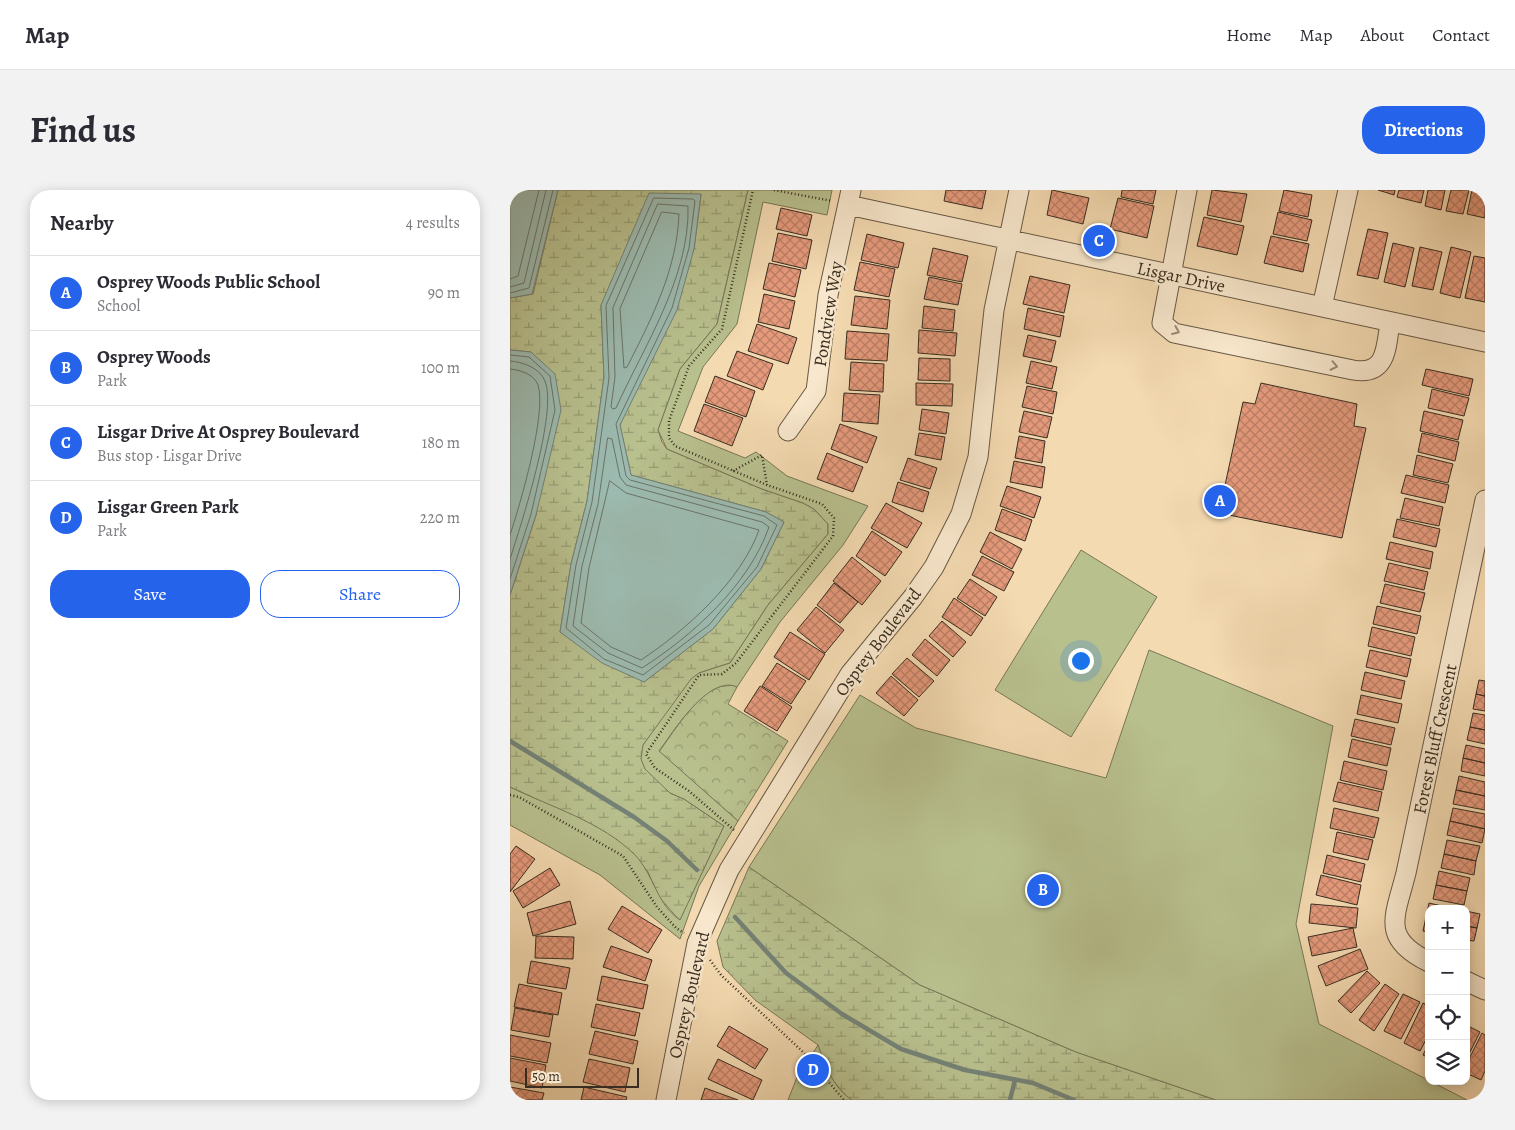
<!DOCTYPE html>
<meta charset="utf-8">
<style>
body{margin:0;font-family:Alegreya,serif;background:#f2f2f3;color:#2b2b33}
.controls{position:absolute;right:15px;bottom:15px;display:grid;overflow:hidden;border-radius:10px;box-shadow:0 2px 12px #0003}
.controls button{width:45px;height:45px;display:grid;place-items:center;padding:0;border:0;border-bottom:1px solid #e1e1e2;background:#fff;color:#2b2b33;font:25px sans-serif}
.scale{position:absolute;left:15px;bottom:12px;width:114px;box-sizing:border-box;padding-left:5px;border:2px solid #382d20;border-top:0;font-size:14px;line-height:18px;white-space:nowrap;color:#382d20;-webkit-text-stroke:4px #f8e7cc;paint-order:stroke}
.you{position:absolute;left:570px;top:470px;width:18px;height:18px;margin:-12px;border:4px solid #fff;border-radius:50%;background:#1a73e8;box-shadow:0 0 0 8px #1a73e833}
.badge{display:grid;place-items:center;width:32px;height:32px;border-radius:50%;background:#2563eb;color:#fff;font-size:16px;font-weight:700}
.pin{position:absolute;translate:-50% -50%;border:2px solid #fff;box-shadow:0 1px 5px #0006}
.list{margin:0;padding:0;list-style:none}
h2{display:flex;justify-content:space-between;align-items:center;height:65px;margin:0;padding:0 20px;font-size:21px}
h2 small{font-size:16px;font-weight:400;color:#7c7c81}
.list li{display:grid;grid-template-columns:32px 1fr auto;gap:15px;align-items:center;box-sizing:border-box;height:75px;padding:0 20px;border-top:1px solid #e1e1e2}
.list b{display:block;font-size:19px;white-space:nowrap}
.list p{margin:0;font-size:16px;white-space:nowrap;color:#7c7c81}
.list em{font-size:16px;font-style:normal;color:#7c7c81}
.actions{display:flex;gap:10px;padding:15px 20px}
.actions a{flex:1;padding:11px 0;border:1px solid #2563eb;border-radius:20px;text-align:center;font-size:18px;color:#2563eb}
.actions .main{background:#2563eb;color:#fff}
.icon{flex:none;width:28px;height:28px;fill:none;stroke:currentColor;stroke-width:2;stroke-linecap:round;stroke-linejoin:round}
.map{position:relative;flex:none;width:975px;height:910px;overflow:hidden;border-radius:20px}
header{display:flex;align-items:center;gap:30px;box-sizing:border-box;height:70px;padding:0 25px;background:#fff;border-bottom:1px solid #e1e1e2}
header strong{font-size:24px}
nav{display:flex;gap:28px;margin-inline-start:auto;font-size:18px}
.intro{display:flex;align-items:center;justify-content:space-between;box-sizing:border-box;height:120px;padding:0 30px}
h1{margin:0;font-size:35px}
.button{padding:12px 22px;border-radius:20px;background:#2563eb;color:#fff;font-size:18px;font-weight:700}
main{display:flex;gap:30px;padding:0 30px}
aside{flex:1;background:#fff;border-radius:20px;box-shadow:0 2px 12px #0003}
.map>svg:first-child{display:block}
</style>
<header>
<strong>Map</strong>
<nav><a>Home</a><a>Map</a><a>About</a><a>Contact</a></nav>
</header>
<div class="intro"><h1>Find us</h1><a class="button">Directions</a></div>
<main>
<aside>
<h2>Nearby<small>4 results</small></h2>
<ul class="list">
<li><span class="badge">A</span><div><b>Osprey Woods Public School</b><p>School</p></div><em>90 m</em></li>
<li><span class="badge">B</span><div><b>Osprey Woods</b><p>Park</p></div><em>100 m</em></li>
<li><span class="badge">C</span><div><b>Lisgar Drive At Osprey Boulevard</b><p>Bus stop · Lisgar Drive</p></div><em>180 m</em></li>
<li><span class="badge">D</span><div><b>Lisgar Green Park</b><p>Park</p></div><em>220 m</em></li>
</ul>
<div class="actions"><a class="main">Save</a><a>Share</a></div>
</aside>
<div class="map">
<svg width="975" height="910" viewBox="0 0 975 910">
<defs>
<pattern id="forest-crowns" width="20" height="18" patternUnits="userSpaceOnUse" patternTransform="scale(1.25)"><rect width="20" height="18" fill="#b8c08e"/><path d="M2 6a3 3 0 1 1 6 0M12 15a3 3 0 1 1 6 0" fill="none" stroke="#979c74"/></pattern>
<pattern id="wetland-marsh" width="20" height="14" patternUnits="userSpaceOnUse" patternTransform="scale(1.25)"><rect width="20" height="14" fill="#b8c08e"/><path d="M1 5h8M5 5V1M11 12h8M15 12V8" fill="none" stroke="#979c74"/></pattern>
<pattern id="building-cross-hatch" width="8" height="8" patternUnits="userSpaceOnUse" patternTransform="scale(1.25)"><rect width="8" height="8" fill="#e69a7c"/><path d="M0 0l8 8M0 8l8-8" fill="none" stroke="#bb7e65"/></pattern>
</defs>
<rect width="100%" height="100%" fill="#f4dab1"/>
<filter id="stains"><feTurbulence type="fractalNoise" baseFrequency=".004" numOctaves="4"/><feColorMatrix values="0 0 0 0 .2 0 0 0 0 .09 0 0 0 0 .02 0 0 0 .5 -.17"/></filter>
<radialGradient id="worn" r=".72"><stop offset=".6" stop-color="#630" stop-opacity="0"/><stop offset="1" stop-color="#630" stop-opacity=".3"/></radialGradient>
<path fill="url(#forest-crowns)" stroke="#787657" d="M223 495 227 497 218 514 278 551 228 631 149 562C161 545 185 508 203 499 209 496 216 496 223 495Z"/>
<path fill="url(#wetland-marsh)" stroke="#787657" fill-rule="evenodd" d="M48 0H238L207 134 170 179 148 240 152 252 157 259 252 299 293 313 304 319 318 334V344L258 415 220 473 189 483 133 555 160 603 174 609 214 636 170 731 149 707 137 680 22 607 0 597V405L26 325 21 162 0 160V108L23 104ZM191 4 184 59 110 235 121 285 256 322 274 332 251 379 203 439 134 492 50 442 61 374 77 311 94 187 91 115Z
M239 677 410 795 566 862 706 910H342L337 907 317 883 308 855 245 810 213 777 207 751Z"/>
<path fill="#b8c08e" stroke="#787657" d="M238 0H322L317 25 253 12 227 134 193 177 168 241 235 268 246 262 277 286 358 316 333 355 270 432 227 497C199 484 163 542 149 561L228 631 189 696 170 749 90 685 0 635V597C41 617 92 632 125 665 144 685 147 715 170 730L214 636 174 609 160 603 135 579 131 569 133 555 181 489 189 483 220 473 258 415 318 344V334L304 319 293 313 252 299 157 259 148 240 170 179 207 134Z
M571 360 647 407 561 547 485 500Z
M639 460 823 536 786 734 809 834 957 910H706L566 862 410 795 239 677 350 505 406 538 596 588Z
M308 855C315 875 323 898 342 910H278L291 877 298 871Z"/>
<path fill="#9cbaaf" stroke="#748276" d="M0 0H48L22 104 0 108Z
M139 3 191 4 184 59 167 120 110 235 121 285 256 322 274 332 251 379 203 439 134 492 92 473 50 442 61 374 77 311 94 187 91 115Z
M0 160 21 162 45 184 51 220 26 325 0 405Z"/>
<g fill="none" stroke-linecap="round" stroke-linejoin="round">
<path stroke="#6a7468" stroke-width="1" d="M144 8 183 9 185 11 179 58 162 118 106 234 116 286 120 290 254 326 267 335 247 377 199 435 133 485 94 469 56 438 66 375 82 312 99 188 96 116Z
M148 14 178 16C180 87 134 156 106 218L103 219 101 217 105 187 103 118Z
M152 22 169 24C167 79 142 128 117 177L114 178 110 119Z
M0 89 8 86 29 0
M0 97 14 93 36 0
M0 103 19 98 43 0
M0 165 19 167 40 186 45 220 21 324 0 389
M0 171C12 172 29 177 35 191 48 221 11 335 0 369
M0 179C10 180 24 184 28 195 37 223 10 315 0 345
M98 248 102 249 110 287 116 295 252 332 259 337C239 395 182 446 132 478L98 463 63 436 72 376 88 314Z
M100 291 116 303 249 340C231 391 175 441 131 470L101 457 71 433 79 378Z"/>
<path stroke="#748276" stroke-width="4.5" d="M0 551 124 627 157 651 187 680
M225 727 276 783 332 824 391 859 455 880 523 893 564 910
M500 910 505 890"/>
</g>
<path fill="url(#building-cross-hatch)" stroke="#382d20" d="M436 0H476L472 19 434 11Z
M542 0 579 8 573 34 537 25Z
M612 0H646L643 14 611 7Z
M702 0 737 4 731 32 697 25Z
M774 0 802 5 798 27 769 21Z
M868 0H885L884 5Z
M889 0H914L911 13 887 7Z
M918 0H935L931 20 915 16Z
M941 0H959L953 24 936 21Z
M962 0H975V28L957 24Z
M608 8 644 16 637 48 600 39Z
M271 18 302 25 297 46 266 39Z
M768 22 802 30 797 51 763 44Z
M694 27 734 36 727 65 687 56Z
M858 39 878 43 868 89 847 85Z
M268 43 302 50 296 79 262 71Z
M357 44 394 53 388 78 351 70Z
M761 46 799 54 793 82 754 73Z
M883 53 904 58 895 97 874 92Z
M910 57 932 62 923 100 902 96Z
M941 57 961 62 950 108 930 103Z
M423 58 458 66 452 92 417 85Z
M964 66 975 68V112L955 108Z
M350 72 385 79 379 107 344 100Z
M259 73 291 80 285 107 253 99Z
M520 86 560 95 554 123 513 114Z
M419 87 452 94 448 115 414 109Z
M254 104 285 111 279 139 248 132Z
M345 106 380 110 377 139 341 135Z
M414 116 445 120 443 141 412 138Z
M518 118 554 126 550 147 514 139Z
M247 134 287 148 278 174 238 161Z
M409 140 447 143 445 166 408 163Z
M337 141 379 144 377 171 335 169Z
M518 145 546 151 541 172 513 166Z
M227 161 263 174 253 200 217 186Z
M409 168 440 169V191L408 190Z
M521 171 547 177 542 199 516 193Z
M341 172 374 174 373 202 339 200Z
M916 179 963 189 959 206 912 195Z
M205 186 245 201 236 227 195 212Z
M406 193 443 194 442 216 406 215Z
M751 193 847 214 844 236 856 238 832 348 709 323 733 212 745 214Z
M517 196 547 202 543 224 512 217Z
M922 199 959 208 954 226 918 218Z
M334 203 370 205 368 234 332 231Z
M194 214 233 228 222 256 184 241Z
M412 219 439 223 436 244 409 240Z
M514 221 542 227 537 248 509 242Z
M914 221 953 230 948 250 910 241Z
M330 234 367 247 357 273 321 259Z
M409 243 435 247 431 270 405 265Z
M912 243 949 252 945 271 908 262Z
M509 246 535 251 532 273 505 268Z
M317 263 353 277 343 302 307 289Z
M907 265 943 274 938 293 903 285Z
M398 268 427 278 420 299 390 290Z
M504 271 535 277 532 298 500 292Z
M896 285 939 295 935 313 891 303Z
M388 292 419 302 413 322 382 312Z
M497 296 531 307 524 328 490 316Z
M895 308 933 317 929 336 890 328Z
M376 313 412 333 397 358 361 338Z
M492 319 522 330 515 351 485 340Z
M887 329 930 339 926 357 883 347Z
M362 341 392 362 375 386 346 366Z
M480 342 512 359 502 379 470 362Z
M880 352 923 362 920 379 876 369Z
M472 366 504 382 494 401 462 385Z
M342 367 371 391 352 415 323 391Z
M879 373 918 382 914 400 874 391Z
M460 389 487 407 475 426 447 408Z
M324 393 348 412 330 433 307 415Z
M875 394 915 403 910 422 870 413Z
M444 408 473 428 461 446 432 427Z
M867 416 911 426 907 444 863 434Z
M306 417 334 440 315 463 287 440Z
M432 431 456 452 443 467 419 446Z
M862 437 905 447 901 466 858 456Z
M280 442 315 464 299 490 264 467Z
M415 449 440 470 427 486 402 465Z
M860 460 901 469 897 487 856 477Z
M397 468 424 491 409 507 382 484Z
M267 473 296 491 281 514 252 496Z
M855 482 895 491 891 509 851 500Z
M381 486 408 510 394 526 366 503Z
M969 490 975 491V506L966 504Z
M250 496 282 517 267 541 234 521Z
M966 504 975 506V521L963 519Z
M851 505 892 514 888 533 847 524Z
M963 523 975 525V540L960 537Z
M845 529 885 538 881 555 841 546Z
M960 537 975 540V554L957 550Z
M842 549 881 558 877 576 838 567Z
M956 555 975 559V573L953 568Z
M953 568 975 573V586L951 581Z
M834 571 877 581 873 600 830 590Z
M949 586 975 592V606L946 600Z
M828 592 872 602 868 621 823 611Z
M946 600 975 606V620L943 614Z
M824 618 869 628 864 648 820 638Z
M943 618 975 624V639L940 631Z
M940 631 975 639 972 653 937 645Z
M827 642 863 650 858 670 823 662Z
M937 650 970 656 966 671 934 664Z
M6 656 25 669 0 702V664Z
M934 664 966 671 964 685 931 678Z
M817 665 855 674 851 692 813 683Z
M40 678 50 695 13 718 3 701Z
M929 681 960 688 957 701 926 695Z
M811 685 851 695 847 715 806 705Z
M926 695 957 701 954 715 923 709Z
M60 711 66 734 23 746 17 723Z
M919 713 945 719H919V728L916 727Z
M801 714 848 718 846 738 799 733Z
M112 716 152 740 138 763 98 739Z
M956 721 970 724 967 738 956 736Z
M916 727 919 728V742L913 741Z
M956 736 967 738 964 751 956 750Z
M843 738 847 757 802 766 798 747Z
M26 746 64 747 63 769 25 768Z
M101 756 142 770 135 791 93 777Z
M850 759 858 779 816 796 808 776Z
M21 771 60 778 56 799 17 793Z
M857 781 870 793 841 823 828 811Z
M92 786 138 795 133 819 87 810Z
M9 794 52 803 48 825 4 817Z
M875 794 889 804 864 841 849 830Z
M893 804 910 812 891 849 874 841Z
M913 813 919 816V844L910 861 894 853Z
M86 814 130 823 125 846 81 837Z
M5 818 43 825 39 847 1 840Z
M956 835 970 842 956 870Z
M219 836 258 859 245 879 207 856Z
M85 841 128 851 123 874 79 864Z
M972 843 975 845V881L971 890 956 883V875Z
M0 845 41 853 37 873 0 866Z
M919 853V868L913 865Z
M0 868 36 875 32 898 0 891Z
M79 869 120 878 115 902 73 892Z
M208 869 252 890 243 910 198 889Z
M0 897 34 903 32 910H0Z
M74 897 117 907 116 910H71Z
M195 898 228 910H191Z"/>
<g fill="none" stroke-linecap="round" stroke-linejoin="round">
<g stroke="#675844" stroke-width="21">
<path id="minor" d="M677 0 652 133 664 143 843 180C877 186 876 158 880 132
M338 15 975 152
M812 117 838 0
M278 241 306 201 318 105 341 0
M919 772C870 748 885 727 896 683L975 310
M956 791 975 800
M156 910 187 753 219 680 340 484 403 407 424 377 451 324 468 267 484 120 509 0"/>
</g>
<path stroke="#382d20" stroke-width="2.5" stroke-dasharray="1 2.5" stroke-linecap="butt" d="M264 0 322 11
M223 281 252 265 257 295
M0 605 9 607 113 666 147 717 166 738 174 743
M224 640 179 601 145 578 136 564 189 485 212 484 226 473 323 346 324 328 312 314 257 295 165 256 159 248V231L179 176 212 139 243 0
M200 770 211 785 293 862 334 910"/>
<use href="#minor" stroke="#f8e7cc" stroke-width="19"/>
</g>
<defs><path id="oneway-chevron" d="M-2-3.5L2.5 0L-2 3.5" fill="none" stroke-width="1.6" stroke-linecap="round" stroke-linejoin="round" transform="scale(1.25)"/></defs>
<g stroke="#988a76">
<use href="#oneway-chevron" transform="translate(666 141) rotate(23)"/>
<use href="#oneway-chevron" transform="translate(824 176) rotate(12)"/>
</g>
<g text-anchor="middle" stroke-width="5" stroke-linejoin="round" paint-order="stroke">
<g font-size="18" fill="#382d20" stroke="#f8e7cc">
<text transform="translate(671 87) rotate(12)" y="6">Lisgar Drive</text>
<text transform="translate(318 124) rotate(-81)" y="6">Pondview Way</text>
<text transform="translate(368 452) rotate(-53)" y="6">Osprey Boulevard</text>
<text transform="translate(925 549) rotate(-78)" y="6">Forest Bluff Crescent</text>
<text transform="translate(179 805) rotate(-77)" y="6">Osprey Boulevard</text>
</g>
</g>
<rect width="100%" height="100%" filter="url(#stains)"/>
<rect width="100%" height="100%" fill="url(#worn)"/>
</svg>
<div class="controls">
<button>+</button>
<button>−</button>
<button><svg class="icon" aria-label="locate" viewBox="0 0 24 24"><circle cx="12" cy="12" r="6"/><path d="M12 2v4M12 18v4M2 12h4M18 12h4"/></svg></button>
<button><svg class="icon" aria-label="layers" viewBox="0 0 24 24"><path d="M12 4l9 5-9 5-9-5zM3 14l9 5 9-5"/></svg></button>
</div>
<div class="scale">50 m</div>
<div class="you"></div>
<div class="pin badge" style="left:710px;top:311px">A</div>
<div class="pin badge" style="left:533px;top:700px">B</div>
<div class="pin badge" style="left:589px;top:51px">C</div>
<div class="pin badge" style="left:303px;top:880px">D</div>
</div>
</main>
